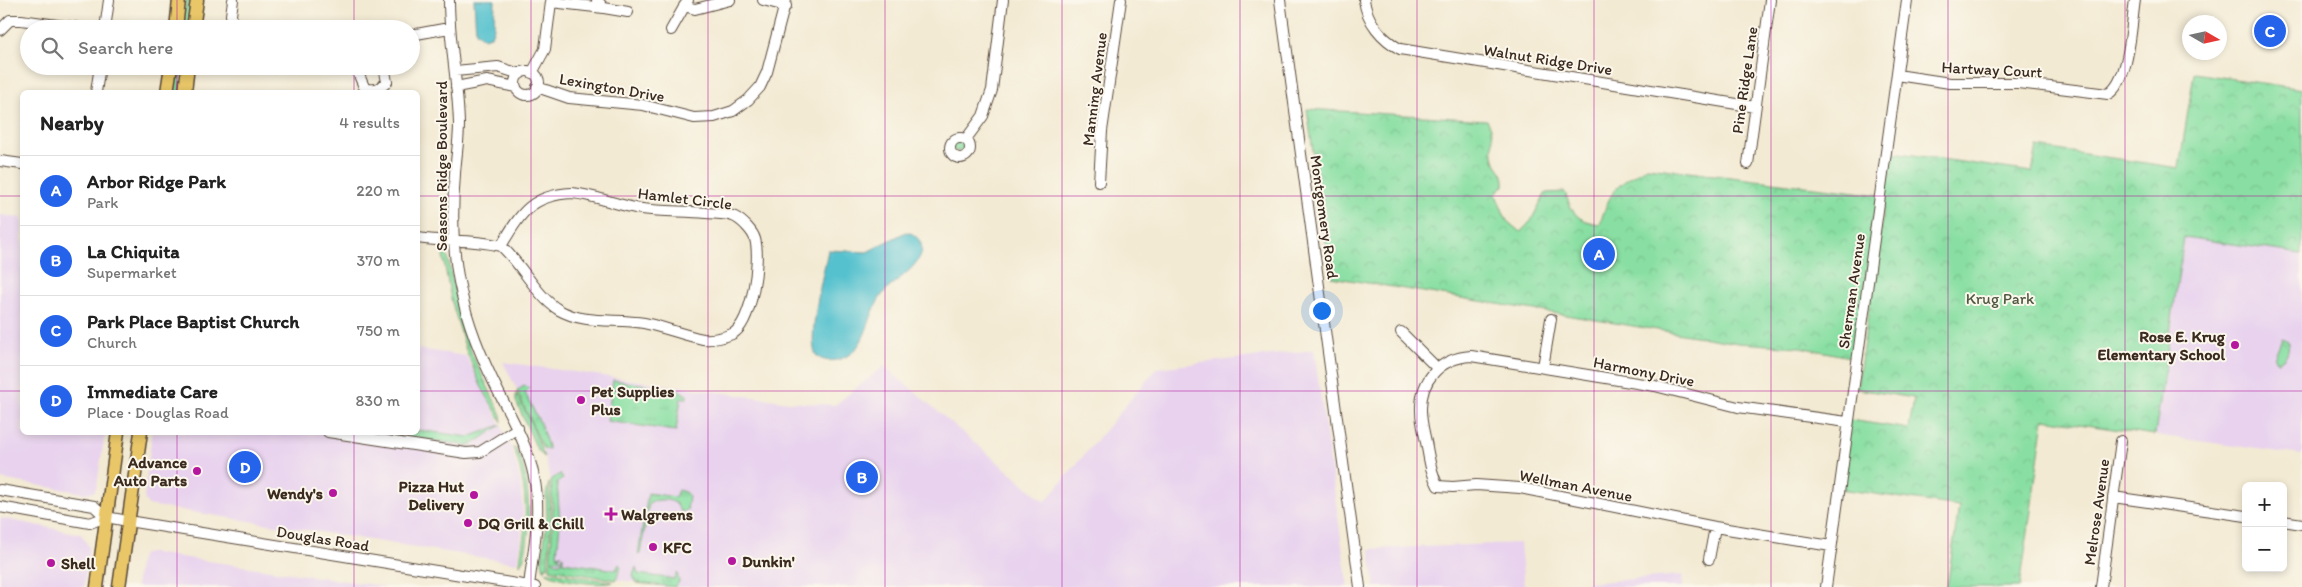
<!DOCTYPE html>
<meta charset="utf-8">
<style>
body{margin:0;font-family:Itim,sans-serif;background:#f2f2f2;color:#222}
.controls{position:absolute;right:15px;bottom:15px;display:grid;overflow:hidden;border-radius:8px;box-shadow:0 2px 8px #0003}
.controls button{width:45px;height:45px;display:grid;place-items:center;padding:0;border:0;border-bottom:1px solid #e0e0e0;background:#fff;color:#222;font:25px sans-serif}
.compass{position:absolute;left:2182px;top:15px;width:45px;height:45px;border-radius:50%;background:#fff;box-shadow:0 2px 8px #0003;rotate:99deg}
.you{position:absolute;left:1321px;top:310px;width:18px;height:18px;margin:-12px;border:4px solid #fff;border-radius:50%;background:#1a73e8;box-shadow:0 0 0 8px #1a73e833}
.badge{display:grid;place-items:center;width:32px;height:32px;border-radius:50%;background:#2563eb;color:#fff;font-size:16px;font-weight:700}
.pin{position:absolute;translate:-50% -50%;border:2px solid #fff;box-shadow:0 1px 5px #0006}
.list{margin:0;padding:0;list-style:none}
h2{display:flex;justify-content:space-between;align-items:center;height:65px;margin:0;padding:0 20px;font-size:21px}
h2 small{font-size:16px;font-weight:400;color:#767676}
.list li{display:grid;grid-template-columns:32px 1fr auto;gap:15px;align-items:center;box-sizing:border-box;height:70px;padding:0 20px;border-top:1px solid #e0e0e0}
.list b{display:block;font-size:19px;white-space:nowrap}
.list p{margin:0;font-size:16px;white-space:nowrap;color:#767676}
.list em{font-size:16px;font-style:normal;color:#767676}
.icon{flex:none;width:28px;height:28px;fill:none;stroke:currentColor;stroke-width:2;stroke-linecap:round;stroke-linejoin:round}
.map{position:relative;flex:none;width:2302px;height:587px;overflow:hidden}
.search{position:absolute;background:#fff;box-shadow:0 2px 8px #0003;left:20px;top:20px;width:400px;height:55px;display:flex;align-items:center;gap:12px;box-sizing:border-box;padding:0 18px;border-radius:28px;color:#767676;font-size:19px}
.panel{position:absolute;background:#fff;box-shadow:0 2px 8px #0003;left:20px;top:90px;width:400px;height:345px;border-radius:8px}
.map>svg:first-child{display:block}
</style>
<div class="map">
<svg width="2302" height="587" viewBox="0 0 2302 587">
<defs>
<pattern id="grass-tufts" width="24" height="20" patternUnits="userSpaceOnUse" patternTransform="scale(1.25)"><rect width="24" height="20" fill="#89dfa3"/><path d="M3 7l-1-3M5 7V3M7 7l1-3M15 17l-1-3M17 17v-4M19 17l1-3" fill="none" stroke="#77c08c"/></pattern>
<pattern id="park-crowns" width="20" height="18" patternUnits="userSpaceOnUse" patternTransform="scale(1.25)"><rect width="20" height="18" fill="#89dfa3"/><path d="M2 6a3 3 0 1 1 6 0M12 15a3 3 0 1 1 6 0" fill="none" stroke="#77c08c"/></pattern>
</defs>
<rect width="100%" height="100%" fill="#fbf7ec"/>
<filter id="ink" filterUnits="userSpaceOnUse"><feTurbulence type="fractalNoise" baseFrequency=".02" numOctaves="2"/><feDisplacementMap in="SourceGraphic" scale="10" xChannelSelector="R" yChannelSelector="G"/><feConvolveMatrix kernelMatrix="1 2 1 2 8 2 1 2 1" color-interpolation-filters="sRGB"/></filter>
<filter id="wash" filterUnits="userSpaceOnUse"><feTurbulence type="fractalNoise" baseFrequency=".0096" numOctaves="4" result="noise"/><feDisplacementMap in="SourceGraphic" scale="20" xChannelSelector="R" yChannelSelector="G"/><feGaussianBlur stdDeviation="1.12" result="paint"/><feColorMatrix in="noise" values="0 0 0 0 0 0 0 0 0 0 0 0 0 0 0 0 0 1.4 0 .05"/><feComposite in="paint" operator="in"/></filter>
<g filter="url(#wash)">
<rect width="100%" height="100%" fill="#f3ead3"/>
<path fill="#e8d2ee" d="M0 215 22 218V432L105 433 97 485 94 492 85 493 0 479Z
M2184 237 2302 254V455L2155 435Z
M418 349 466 356 499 421 512 450 520 481 523 511 521 543 517 563 148 505 144 498 152 433 418 432Z
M1314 350 1348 587H664L551 569 554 523 551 482 538 431 503 362 789 402 835 405 884 366 1045 502 1157 368Z
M0 518 81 534 89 547 84 587H0Z
M1520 543 1524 587H1375L1370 549Z
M145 553H153L387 587H136L140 558Z
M1682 575 1683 587H1534L1562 585Z"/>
<path fill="url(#grass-tufts)" stroke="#628460" d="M186 0H191L187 29H182Z
M177 66H182L179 92H174Z
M952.5 146a5.5 5.5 0 1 1 11 0a5.5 5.5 0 1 1-11 0Z
M442 250 447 254 461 322 472 354 501 415 502 422 481 386 466 350 451 299Z
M613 380 679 390 687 395V398H681L676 431 607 421Z
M525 385 529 389 525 393 540 423 549 449 543 448 517 391Z
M516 393 531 423 544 457 537 449 516 401Z
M501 425 470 446 383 433 418 432V430L469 437Z
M513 447C531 462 534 547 520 565 520 554 524 540 525 527 527 500 523 473 513 447Z
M560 474 563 479 557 482 560 523 557 554 562 555 557 556 560 558V560H552L556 563H561L563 556V562L616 570 619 564 621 566 616 580 550 569 553 515 551 480Z
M549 483 551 518 548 567H544L546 569H544L542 562 547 517 546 494Z
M678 490 685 492 689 496 687 510 681 512C679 510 678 507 677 505 672 498 655 499 649 503L640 554 638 555 648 493 675 497Z
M636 567 638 574 674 579 677 573 679 582 675 587 636 583 633 576Z
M546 572H550L613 582C602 587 555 580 546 572Z"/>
<path fill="url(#park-crowns)" stroke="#628460" d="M2194 73 2302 89V254L2184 237 2155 435 2044 419 2020 587H1947L1959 506 1840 489 1850 420 1909 429 1914 398 1857 389 1892 152 2032 172 2037 147 2179 168Z
M1307 109 1487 120C1497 136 1490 145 1494 160 1498 171 1505 171 1504 186L1499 189 1496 195 1507 221 1520 232C1533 223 1537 206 1546 193L1565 192C1572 213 1576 221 1600 224 1611 188 1616 186 1647 167L1880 195 1854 358 1800 347 1738 343 1331 277Z
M2282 338 2288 341C2290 350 2286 360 2277 362L2274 358Z"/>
<path fill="#55c1ce" stroke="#487676" d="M474 0H495L494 27 491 36 483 38 476 32Z
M906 232C912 233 915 235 919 240 933 262 890 281 880 298 866 319 867 354 836 360 831 361 823 361 818 357 804 347 825 267 828 250L867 252Z"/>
</g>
<g filter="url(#ink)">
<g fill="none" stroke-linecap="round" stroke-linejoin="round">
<g stroke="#574739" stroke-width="12">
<path id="minor" d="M233 0 231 15 234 29
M449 0C449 42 458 83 459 124 459 141 456 157 455 174 452 211 452 253 461 291 468 326 483 361 499 393 513 420 528 447 534 477 542 513 533 550 529 586
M552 0 551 2 604 8 597 0
M763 0 786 6
M1280 0 1360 587
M1364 0C1367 22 1382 39 1400 49L1755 107
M684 6 695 9 730 0
M604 8 628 12
M105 29 109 0
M0 30 10 20H21L86 29
M671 30 688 0
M411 35 449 28
M355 66 365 89C375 90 380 89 387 82L384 66
M455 71 498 67 520 74
M515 83a12 12 0 1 1 24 0a12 12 0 1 1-24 0Z
M532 73 545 49 551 2
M1897 75 1950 83H2018L2108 94C2130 81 2131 25 2135 0
M456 87 487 81 516 87
M537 87 569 98 643 105 694 118 714 117 733 111 748 100 760 87 767 72 786 0
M96 92 100 66
M950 148a10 10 0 1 1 20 0a10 10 0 1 1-20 0Z
M966 139 983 116 992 90 1003 0
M0 161 22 164
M1748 164 1770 0
M1099 182 1102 131 1121 0
M572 193C596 195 618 206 642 209 663 212 684 211 706 213 715 214 727 213 735 217 743 221 753 232 755 239 761 259 752 324 732 334 722 338 713 340 703 339 683 335 664 327 644 323 616 318 585 325 559 310 536 296 522 264 501 246 521 213 531 195 572 193Z
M418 238C447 243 470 238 501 246
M1401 332 1437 368
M1543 367 1551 319
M328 432 466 453 480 452 518 428
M0 490 94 506 106 517 128 521 535 587
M2113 497 2246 516
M0 507 90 523 106 517
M2283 521 2302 524
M1831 546 1715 527 1520 488 1476 485 1453 487 1438 486C1430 471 1429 457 1426 442 1424 432 1421 421 1421 411 1420 380 1440 358 1471 356L1655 386 1738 407 1847 422
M1709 559 1715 527
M1826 587 1907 0
M2101 587 2121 441"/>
</g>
<g stroke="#574739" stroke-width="15">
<path id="major" d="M176 29 179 0
M193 29 197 0
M167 92 171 66
M185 92 188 66
M97 587 118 432
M119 587 141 432"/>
</g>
<use href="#minor" stroke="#fff" stroke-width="10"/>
<use href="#major" stroke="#e9c769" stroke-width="12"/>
</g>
</g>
<path fill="none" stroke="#b5179e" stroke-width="1" stroke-opacity="0.55" d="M177 0V29M354 0V29M531 0V587M708 0V587M885 0V587M1062 0V587M1240 0V587M1417 0V587M1594 0V587M1771 0V587M1948 0V587M2125 0V587M177 66V92M354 66V92M0 196H22M418 196H2302M0 391H22M418 391H2302M177 432V587M354 432V587"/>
<g fill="#b5179e" stroke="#fbf7ec" stroke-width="2">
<circle cx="2235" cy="345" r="5"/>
<circle cx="581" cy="400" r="5"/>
<circle cx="197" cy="471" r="5"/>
<circle cx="333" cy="493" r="5"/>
<circle cx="474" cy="495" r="5"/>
<path d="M608.5 506.5h5v5h5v5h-5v5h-5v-5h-5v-5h5z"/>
<circle cx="468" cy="523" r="5"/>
<circle cx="653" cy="547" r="5"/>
<circle cx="732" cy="561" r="5"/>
<circle cx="51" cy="563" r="5"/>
</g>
<g text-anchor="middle" stroke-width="4" stroke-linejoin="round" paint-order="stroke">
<g font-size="16" fill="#3b2a1e" stroke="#fbf7ec">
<text transform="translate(1548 59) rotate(9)" y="6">Walnut Ridge Drive</text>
<text transform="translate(1992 69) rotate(3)" y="6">Hartway Court</text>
<text transform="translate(1744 80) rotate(-82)" y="6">Pine Ridge Lane</text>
<text transform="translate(612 87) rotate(10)" y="6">Lexington Drive</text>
<text transform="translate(1094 89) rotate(-83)" y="6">Manning Avenue</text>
<text transform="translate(441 166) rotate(-90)" y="6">Seasons Ridge Boulevard</text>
<text transform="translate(685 198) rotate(7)" y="6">Hamlet Circle</text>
<text transform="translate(1325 217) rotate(82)" y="6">Montgomery Road</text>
<text transform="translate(1851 291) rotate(-82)" y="6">Sherman Avenue</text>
<text transform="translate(1644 371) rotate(11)" y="6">Harmony Drive</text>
<text transform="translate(1576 485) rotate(11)" y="6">Wellman Avenue</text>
<text transform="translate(2096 512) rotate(-82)" y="6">Melrose Avenue</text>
<text transform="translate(323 538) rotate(9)" y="6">Douglas Road</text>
</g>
<g font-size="16" fill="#4e573f" stroke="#fbf7ec">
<text x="2000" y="304">Krug Park</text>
</g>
<g font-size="16" font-weight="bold" fill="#3b2a1e" stroke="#fbf7ec" text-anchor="start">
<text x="2225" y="342" text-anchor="end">Rose E. Krug<tspan x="2225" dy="18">Elementary School</tspan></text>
<text x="591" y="397">Pet Supplies<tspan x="591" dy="18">Plus</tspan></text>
<text x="187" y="468" text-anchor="end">Advance<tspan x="187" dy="18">Auto Parts</tspan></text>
<text x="464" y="492" text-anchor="end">Pizza Hut<tspan x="464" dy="18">Delivery</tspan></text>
<text x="323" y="499" text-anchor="end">Wendy's</text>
<text x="621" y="520">Walgreens</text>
<text x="478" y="529">DQ Grill &amp; Chill</text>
<text x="663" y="553">KFC</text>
<text x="742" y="567">Dunkin'</text>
<text x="61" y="569">Shell</text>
</g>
</g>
</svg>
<div class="controls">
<button>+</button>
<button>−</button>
</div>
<svg class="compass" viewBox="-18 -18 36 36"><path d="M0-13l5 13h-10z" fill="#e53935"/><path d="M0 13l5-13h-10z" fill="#767676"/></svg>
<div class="you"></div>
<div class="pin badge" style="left:1599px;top:254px">A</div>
<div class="pin badge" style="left:862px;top:477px">B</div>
<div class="pin badge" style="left:2270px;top:31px">C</div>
<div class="pin badge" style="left:245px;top:467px">D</div>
<div class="search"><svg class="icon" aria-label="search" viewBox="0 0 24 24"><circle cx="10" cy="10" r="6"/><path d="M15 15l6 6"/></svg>Search here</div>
<section class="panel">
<h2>Nearby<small>4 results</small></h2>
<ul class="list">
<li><span class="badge">A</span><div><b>Arbor Ridge Park</b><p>Park</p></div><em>220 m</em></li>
<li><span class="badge">B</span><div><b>La Chiquita</b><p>Supermarket</p></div><em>370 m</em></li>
<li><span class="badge">C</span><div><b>Park Place Baptist Church</b><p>Church</p></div><em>750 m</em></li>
<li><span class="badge">D</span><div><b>Immediate Care</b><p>Place · Douglas Road</p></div><em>830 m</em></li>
</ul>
</section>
</div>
